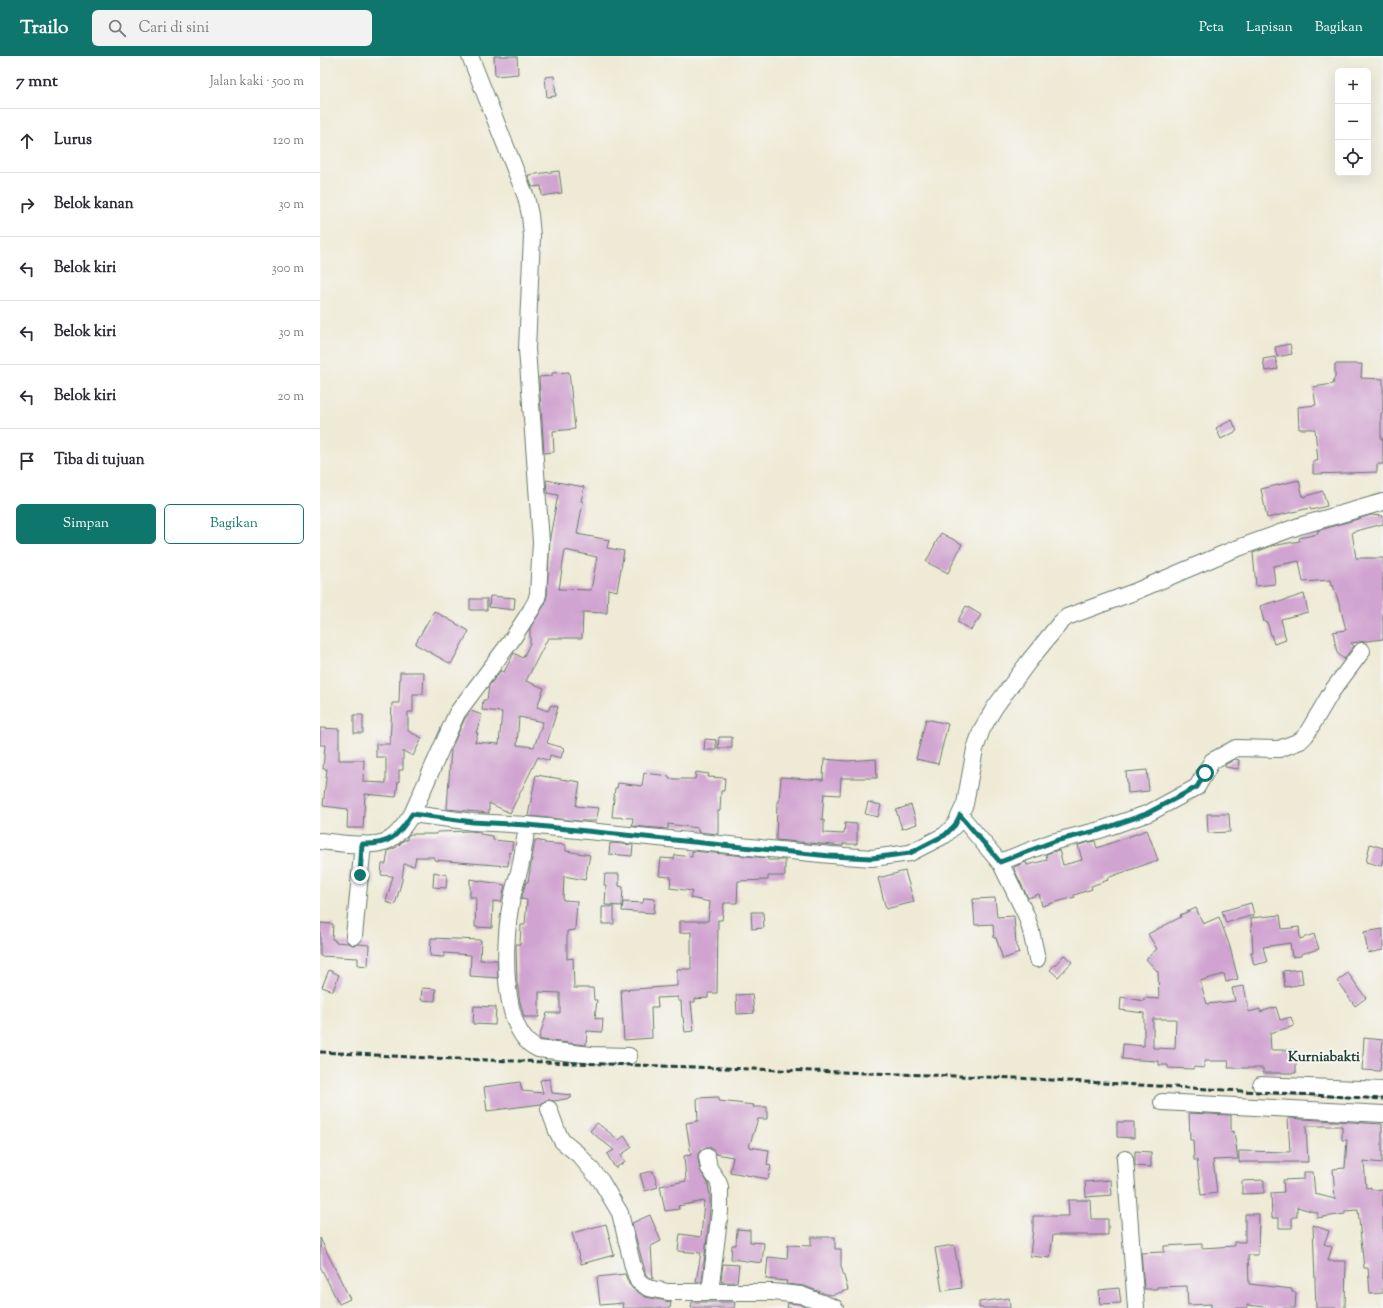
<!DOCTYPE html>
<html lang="id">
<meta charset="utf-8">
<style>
body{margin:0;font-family:"Sorts Mill Goudy",serif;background:#f2f2f3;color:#2b2b33}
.controls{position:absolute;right:12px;top:12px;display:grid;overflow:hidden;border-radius:6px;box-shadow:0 4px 16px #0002}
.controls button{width:36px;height:36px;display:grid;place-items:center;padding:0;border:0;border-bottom:1px solid #e1e1e2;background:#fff;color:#2b2b33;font:20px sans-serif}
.stop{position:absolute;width:12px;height:12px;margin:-9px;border:3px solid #0f766e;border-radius:50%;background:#fff}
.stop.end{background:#0f766e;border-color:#fff;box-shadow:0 1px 4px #0008}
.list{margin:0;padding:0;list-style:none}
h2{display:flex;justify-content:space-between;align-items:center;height:52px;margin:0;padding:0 16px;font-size:17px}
h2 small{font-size:13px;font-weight:400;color:#7c7c81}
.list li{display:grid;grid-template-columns:26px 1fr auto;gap:12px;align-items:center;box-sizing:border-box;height:64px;padding:0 16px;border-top:1px solid #e1e1e2}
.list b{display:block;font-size:15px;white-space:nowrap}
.list em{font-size:13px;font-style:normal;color:#7c7c81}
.actions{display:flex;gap:8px;padding:12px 16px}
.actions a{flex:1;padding:9px 0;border:1px solid #0f766e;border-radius:6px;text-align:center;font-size:14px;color:#0f766e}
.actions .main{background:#0f766e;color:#fff}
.icon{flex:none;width:22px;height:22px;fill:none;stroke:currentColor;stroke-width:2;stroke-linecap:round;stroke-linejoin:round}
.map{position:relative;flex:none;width:1063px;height:1252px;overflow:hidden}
header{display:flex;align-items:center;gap:24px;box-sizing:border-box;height:56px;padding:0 20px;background:#0f766e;color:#fff}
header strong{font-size:19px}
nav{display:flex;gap:22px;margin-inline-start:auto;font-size:14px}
.search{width:280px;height:36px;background:#f2f2f3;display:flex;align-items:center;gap:10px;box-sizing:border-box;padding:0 14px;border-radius:6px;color:#7c7c81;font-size:15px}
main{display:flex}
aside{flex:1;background:#fff}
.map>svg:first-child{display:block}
</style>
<header>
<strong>Trailo</strong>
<div class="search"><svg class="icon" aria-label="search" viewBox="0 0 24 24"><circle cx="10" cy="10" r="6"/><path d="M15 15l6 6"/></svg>Cari di sini</div>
<nav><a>Peta</a><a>Lapisan</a><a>Bagikan</a></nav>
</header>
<main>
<aside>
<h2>7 mnt<small>Jalan kaki · 500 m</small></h2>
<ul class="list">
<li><svg class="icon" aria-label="ahead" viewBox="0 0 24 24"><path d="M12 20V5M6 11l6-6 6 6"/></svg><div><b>Lurus</b></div><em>120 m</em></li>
<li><svg class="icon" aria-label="right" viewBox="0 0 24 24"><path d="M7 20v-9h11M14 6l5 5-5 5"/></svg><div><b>Belok kanan</b></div><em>30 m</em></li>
<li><svg class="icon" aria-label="left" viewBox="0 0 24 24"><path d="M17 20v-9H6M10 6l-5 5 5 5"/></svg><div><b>Belok kiri</b></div><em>300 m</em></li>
<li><svg class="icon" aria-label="left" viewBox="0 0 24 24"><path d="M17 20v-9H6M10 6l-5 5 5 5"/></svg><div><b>Belok kiri</b></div><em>30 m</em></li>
<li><svg class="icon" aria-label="left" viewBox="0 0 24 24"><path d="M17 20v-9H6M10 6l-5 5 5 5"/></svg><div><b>Belok kiri</b></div><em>20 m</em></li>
<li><svg class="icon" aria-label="arrive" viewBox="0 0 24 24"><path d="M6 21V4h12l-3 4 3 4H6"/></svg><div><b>Tiba di tujuan</b></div></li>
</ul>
<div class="actions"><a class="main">Simpan</a><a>Bagikan</a></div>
</aside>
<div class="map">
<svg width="1063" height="1252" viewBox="0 0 1063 1252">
<rect width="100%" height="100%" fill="#f6f6f2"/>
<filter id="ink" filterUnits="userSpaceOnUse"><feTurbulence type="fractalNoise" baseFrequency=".025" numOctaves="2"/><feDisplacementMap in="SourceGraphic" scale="8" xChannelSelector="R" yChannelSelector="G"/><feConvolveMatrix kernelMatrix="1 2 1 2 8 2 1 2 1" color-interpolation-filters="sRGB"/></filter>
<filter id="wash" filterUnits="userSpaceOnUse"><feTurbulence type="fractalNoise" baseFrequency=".012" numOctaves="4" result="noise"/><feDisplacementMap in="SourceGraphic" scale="16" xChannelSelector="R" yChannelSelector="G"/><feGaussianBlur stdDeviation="0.9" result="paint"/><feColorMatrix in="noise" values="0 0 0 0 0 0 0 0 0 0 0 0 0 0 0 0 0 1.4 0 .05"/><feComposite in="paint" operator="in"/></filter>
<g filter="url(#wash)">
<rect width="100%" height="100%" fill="#eeead5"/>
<g id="blocks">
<path fill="#d0a3d0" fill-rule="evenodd" d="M174 0H197L198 18 175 20Z
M234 20 236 40 227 41 225 21Z
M239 115 242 137 222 140 221 130 212 131 208 119Z
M970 288 972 298 957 301 955 291Z
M955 301 958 313 945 315 943 303Z
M1015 308H1042L1041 322 1063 323V357H1061V383H1063V408H1057V416L993 418V405H998L995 373H979L978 351 996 349 993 331 1013 328 1014 322H1015Z
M249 316 255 373 233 375 234 396 224 397 219 321 232 320V317Z
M912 364 917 375 901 383 896 372Z
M226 424 264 431 261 445 263 446 257 478 289 484 287 492 304 495 297 535 288 533 287 557 263 556 262 582H228L206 625 224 632 217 651 228 655 231 649 238 651 227 687 244 692 241 702 230 699 229 705 218 701 190 757 169 747V757L127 753 131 693 145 662 151 655 162 659 156 677H158L155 686 179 688 182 656 162 654 163 644H167L169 630 180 615 184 616 194 597 203 602 210 587V572L225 548 227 539 230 481 238 439 227 437ZM245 494 277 501 271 534 239 533ZM199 661 223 666 214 691 197 689Z
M979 424 983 441 1003 435 1007 450 991 454 990 452 947 462 941 433Z
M1051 459 1063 460V468L1032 476 1036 502H1063V583L1031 587 1034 590 1024 603 1017 597 1013 576 1026 574 1020 550 1013 529 1011 530 1010 524 983 526 979 505 953 510 955 528 936 530 933 497 952 490 980 485 979 482 998 478 997 475Z
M621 477 642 488 628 517 606 506Z
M984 538 988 556 961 563 966 584 954 588 947 566H944L940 550 956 545V547Z
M170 540 195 542 194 554 169 551Z
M150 543H167V554H150Z
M646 550 661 559 651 574 637 566Z
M114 555 149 575 131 608 95 588Z
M80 616H104L103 638H93V656H88V675L102 682 93 700 83 695V714H79V726H78L76 741 45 738 43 772H27L28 753 3 750 7 713H3L5 689H0V672L19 673V704H44L43 726 66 727V701H56V688H70L72 647H79Z
M34 659H43V677H34Z
M606 663 628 668 618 708 596 703Z
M399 681H412V692H398Z
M385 683 396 684V694H384Z
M504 703 527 705 556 703 557 722H521L520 739 504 738 502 764H504V777L524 778 525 767 537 768V788H523V790L456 784 457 746H459L461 721 503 724Z
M915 703 919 704 918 713 905 711V709Z
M827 714 829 735 808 737 806 716Z
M376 716 389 718 388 721 405 722 404 735H401L400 755H398V778L378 776V772L348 768V773L312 770 313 762 292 761 295 732H297L298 727 322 730 324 717 349 720V723H375Z
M216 719 260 726 256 750 279 752 276 765H259L208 760Z
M548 746 561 749 558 761 545 758Z
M591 749 597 768 582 773 576 754Z
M887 758H909L910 776 888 777Z
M827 774 838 804 787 822 788 824 771 830 772 833 754 839 755 841 722 850 719 838 708 842 694 813V811L706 806 707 809 727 804 726 798 739 794 743 809 762 804 758 789 775 785 777 792Z
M150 775 160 776V778L173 780V784L193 786 191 797 189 796 188 810 114 804V801H96L94 810 84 808 82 824 75 849 66 846 73 820 61 819 62 808H66L68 795 77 791 84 784H87V781L90 778H117V776Z
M215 784 225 786 224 787 246 789V795L270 799 265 824 244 820 243 844 257 845 255 874 247 875V903L253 902 254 932H273L274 944H277L275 962 283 963 282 976 267 975 266 989 222 984 219 982 227 957H240V937L219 936V961H204L200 946 197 926 196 888H200L201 869H205L207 844 201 843 206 826H208Z
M290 787 313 789 312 800 289 798Z
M1050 788 1063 792V802L1061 810 1046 806Z
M372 795 448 802V804H465V820H448V824L418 825 417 847H404L402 864H398L397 937H388V942L375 943V946H371L374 975 365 976 363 961H362L361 945H358V941L337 942 338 951H331L332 982 304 984 301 934 357 930V913H371V876L360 877V865H388L390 846 370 842 372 835 350 832 351 821 339 820 341 802 354 803 355 799 372 801Z
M585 815 594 846 566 853 558 822Z
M114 816 127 819 126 832 113 831Z
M285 818H299V830L303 831 302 850 285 849 286 829H284Z
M150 823 185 829 181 846 173 845 172 872 155 871 156 841H150Z
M324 842 335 843 334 857 302 855 303 846 323 847Z
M675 842 677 861 694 860 696 889 699 897 683 903 676 882H674L673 868 655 869 653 843Z
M931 847 934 859 906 867 902 855Z
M282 851H294V868H282Z
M876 852 883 868 899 861 909 888 918 923 906 926 904 918 880 925 887 948 915 945 912 932 924 930 929 956 940 953V956L956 951 960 964 971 961 974 970 950 977 951 994H976V1017H943V1012H908L909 1005H884V1012L874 1011 873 1013 848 1012V1009H839V1005L802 1003 803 988 824 990V957L800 954 801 941 824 945V942L839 943 838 916 826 903 837 893 828 878 861 861 860 859ZM833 963H856L855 993 833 992Z
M431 856H443L444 872 432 873Z
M960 859 962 873 979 871 980 883 994 878 999 893 981 898V900L972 901 970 887 943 891 947 906 934 909 931 896H933L931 862Z
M0 867 13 868 12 883 15 884V886L28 887 33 889 39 888 49 889 48 910 38 909V902L0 900Z
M1063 873V894L1048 897 1044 876Z
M111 882 161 884 160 904H177L178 922 150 920 151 899 124 897V901L110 900Z
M744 899 752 906 738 921 730 914Z
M981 913 983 928 965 931 963 915Z
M9 914 19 919 13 935 2 931Z
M1028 917 1046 942 1035 950 1017 925Z
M102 932 116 933 115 945 101 944Z
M432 938 434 957 417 958 416 939Z
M154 950 176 951 175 969 153 968Z
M1044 982 1063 984 1060 1015 1042 1014Z
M230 1023 232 1037 251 1039V1042L234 1045 230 1044H226L221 1048 167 1055 164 1031 200 1026 202 1035 223 1037 220 1024Z
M399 1041V1045L434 1049 433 1051H447V1063H438L429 1091 449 1094 447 1109 451 1110 448 1123 410 1116 413 1101 396 1098 391 1092H385L381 1094 378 1097V1103L380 1114 388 1127 390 1141V1154L382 1226H376L381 1197 358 1195 360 1178 381 1181 384 1145 358 1150 359 1153 345 1155 340 1130 366 1125 364 1100 371 1099 366 1067 378 1065 377 1042Z
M869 1057 911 1059V1076L914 1075 918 1103 893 1104 897 1137 881 1139 877 1104H874L873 1084H870Z
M968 1062 1062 1068V1107L1044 1105 1046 1132 1051 1131V1134L1063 1133V1237L1050 1238 1048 1212H1044L1038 1154 1025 1155V1158L996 1162 998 1157 977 1151V1161H972V1172H959V1162H952L951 1137 964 1136 963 1124 984 1123V1116H993L995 1138 1015 1143 1013 1113 1025 1112 1027 1084H1022V1070H986L988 1106H919V1095L970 1096Z
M797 1066H814V1082L797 1081Z
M277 1067 299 1084 304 1080 312 1091 301 1099 305 1106 295 1112 287 1098 294 1094 270 1075Z
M815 1095 831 1096V1111L815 1110Z
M333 1115 338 1131 325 1135 320 1118Z
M791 1124 792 1139 766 1141 765 1126Z
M944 1124V1137L922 1138V1125Z
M748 1144H770L771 1163H788V1179H733L730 1202 710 1200 713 1172V1160H749Z
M925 1158H939L938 1199H928L929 1228 972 1233V1236H976L975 1252H952L927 1249V1252H891V1248L868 1249 867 1230 837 1231V1233H824L821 1197 844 1196V1190L882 1188V1192L914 1190V1186H925Z
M330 1159 341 1185 331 1190 333 1223 326 1219 312 1167Z
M286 1168 294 1199 261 1208 252 1177Z
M993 1169 1009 1175 1004 1188 1012 1191 1008 1205H1026L1025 1252H996Z
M417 1173 430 1174V1186L444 1187 442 1207 411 1203 412 1189H416Z
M491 1181H515V1193H521V1210L528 1234 512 1239 506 1238 484 1230 466 1228 467 1225 446 1223 448 1201 467 1203 468 1189 491 1190Z
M0 1182 30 1243 19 1248 0 1210Z
M634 1189 642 1232 622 1235 615 1192Z
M403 1208 419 1209 417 1226H401Z
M305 1218 309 1228 313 1233 326 1241 351 1246 350 1252H302L303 1247 280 1249 277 1221Z
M799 1232 801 1247 780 1248 779 1234Z
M689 1242 690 1252H659V1246Z
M372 1246H415L414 1252H371Z
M468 1247 479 1248 487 1252H467Z"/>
</g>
</g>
<g filter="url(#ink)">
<use href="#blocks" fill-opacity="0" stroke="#677a6c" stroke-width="1"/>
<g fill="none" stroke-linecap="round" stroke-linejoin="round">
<g stroke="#677a6c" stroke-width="18">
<path id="minor" d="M92 758 153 766 207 769 511 799 552 802 590 797 625 779 635 769 645 748 655 693 662 673 675 651 709 605 740 567 747 561 814 536 910 495 979 470 1063 446
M640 759 681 808 706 859 711 875 717 903
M207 769C205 783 203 798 200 812 197 823 193 835 191 847 184 882 179 976 218 993L271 999 309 1000
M0 785C18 787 51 792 67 785 78 780 86 767 92 758L137 657 191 585 211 554 216 545 218 538 221 486 207 293 212 180 210 159 206 141 150 0
M680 806 732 786 780 774 829 757 877 731 892 705 916 692 959 693 980 685 986 679 1012 635 1042 595
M34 880 43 788
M941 1029 1063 1034
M842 1046 1063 1058
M229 1053 237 1075 242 1085 259 1099 281 1125 300 1157 313 1211 318 1225 328 1232 348 1236H452L481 1239 515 1252
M387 1101 389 1112 398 1125 400 1131V1155L390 1236
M805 1103 816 1252"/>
</g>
<use href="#minor" stroke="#fff" stroke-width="16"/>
<path stroke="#1f3d34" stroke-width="3" stroke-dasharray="6 3" stroke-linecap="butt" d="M0 996 108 1002 696 1022 1063 1043"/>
</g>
</g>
<g fill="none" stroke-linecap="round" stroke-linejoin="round" filter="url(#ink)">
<path stroke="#0f766e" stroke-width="5" d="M40 819 42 788C70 789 78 780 92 758L153 766 208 769 510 800 552 802 590 797 625 779 635 769 640 759 680 806 735 785 780 774 826 758 877 731 885 717"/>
</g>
<g text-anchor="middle" stroke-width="4" stroke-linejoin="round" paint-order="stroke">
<g font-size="14" font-weight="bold" fill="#1f3d34" stroke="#f6f6f2">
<text x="1004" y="1005">Kurniabakti</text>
</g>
</g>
</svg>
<div class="controls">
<button>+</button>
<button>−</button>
<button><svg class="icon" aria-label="locate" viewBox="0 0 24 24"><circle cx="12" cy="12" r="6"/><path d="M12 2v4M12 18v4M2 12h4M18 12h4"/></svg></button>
</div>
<div class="stop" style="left:885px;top:717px"></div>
<div class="stop end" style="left:40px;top:819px"></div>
</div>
</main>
